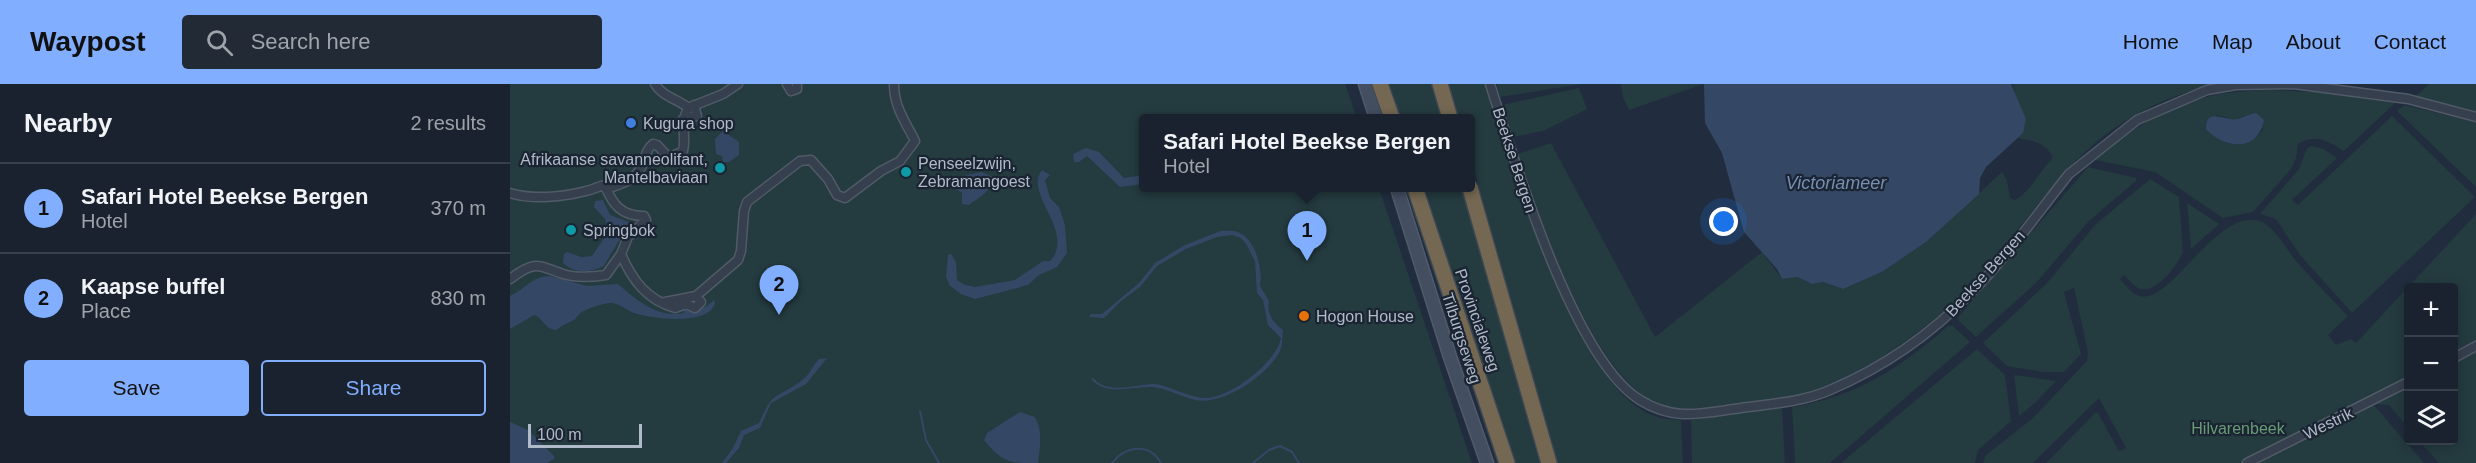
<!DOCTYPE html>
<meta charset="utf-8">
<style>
body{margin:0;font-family:Helvetica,sans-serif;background:#222a36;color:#f1f3f6}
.controls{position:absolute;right:18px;bottom:18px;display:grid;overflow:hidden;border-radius:6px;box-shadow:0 3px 15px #0003}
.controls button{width:54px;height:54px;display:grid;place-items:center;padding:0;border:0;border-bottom:2px solid #373f4a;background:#19222e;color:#f1f3f6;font:30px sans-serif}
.scale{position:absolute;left:18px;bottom:15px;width:114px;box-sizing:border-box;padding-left:6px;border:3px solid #b1bac9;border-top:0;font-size:16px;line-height:21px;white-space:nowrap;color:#b1bac9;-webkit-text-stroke:4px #1b2432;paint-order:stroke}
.you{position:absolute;left:1214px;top:138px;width:21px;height:21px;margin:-15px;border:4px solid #fff;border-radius:50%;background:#1a73e8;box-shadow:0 0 0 9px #1a73e833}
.badge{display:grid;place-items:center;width:39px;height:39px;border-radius:50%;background:#81aefe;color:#111;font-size:20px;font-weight:700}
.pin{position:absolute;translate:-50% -50px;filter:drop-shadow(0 2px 3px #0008)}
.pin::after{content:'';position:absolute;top:32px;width:21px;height:18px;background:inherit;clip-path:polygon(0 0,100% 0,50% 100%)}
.popup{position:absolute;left:629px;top:30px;width:336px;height:78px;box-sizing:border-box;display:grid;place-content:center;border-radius:6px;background:#19222e;filter:drop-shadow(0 2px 4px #0005);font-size:20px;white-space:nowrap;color:#9fa4aa}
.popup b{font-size:22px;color:#f1f3f6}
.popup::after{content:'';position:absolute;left:50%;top:100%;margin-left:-12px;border:12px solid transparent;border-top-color:#19222e}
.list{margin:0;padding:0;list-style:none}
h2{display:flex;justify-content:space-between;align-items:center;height:78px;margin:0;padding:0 24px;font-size:26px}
h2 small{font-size:20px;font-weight:400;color:#9fa4aa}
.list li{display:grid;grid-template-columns:39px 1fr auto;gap:18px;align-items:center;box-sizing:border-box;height:90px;padding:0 24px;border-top:2px solid #373f4a}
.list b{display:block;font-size:22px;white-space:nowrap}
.list p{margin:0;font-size:20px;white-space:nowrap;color:#9fa4aa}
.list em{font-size:20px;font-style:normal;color:#9fa4aa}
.actions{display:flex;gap:12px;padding:18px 24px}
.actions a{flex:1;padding:14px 0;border:2px solid #81aefe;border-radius:6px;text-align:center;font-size:21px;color:#81aefe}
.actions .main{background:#81aefe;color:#111}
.icon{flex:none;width:33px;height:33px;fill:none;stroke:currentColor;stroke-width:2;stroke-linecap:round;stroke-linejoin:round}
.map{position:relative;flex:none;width:1966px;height:379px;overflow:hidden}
header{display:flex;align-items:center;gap:36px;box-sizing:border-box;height:84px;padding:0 30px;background:#81aefe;color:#111}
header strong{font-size:28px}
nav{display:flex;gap:33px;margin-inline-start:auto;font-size:21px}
.search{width:420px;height:54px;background:#222a36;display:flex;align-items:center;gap:15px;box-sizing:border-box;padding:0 21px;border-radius:6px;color:#9fa4aa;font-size:22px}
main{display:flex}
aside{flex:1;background:#19222e}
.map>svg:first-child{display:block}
</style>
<header>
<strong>Waypost</strong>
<div class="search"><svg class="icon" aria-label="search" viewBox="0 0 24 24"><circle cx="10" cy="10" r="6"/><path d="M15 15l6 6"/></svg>Search here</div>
<nav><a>Home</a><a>Map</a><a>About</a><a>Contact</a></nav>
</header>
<main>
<aside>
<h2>Nearby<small>2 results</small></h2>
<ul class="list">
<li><span class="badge">1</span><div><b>Safari Hotel Beekse Bergen</b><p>Hotel</p></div><em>370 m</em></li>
<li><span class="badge">2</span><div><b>Kaapse buffel</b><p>Place</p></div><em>830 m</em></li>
</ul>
<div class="actions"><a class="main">Save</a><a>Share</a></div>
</aside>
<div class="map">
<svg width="1966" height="379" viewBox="0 0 1966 379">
<rect width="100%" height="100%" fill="#212d3e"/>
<path fill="#243b3f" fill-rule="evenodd" d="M0 0H835L847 34H634V104H869L962 379H0Z
M876 0H926L936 34H887Z
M939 0H976C999 78 1026 153 1062 226 1079 262 1096 304 1132 326 1144 334 1157 335 1171 336L1173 379H1048L961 75 960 34H949Z
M987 0H1072L990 13Z
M1111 0H1194L1119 26 1113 14Z
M1503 0H1705C1675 8 1646 18 1620 34 1551 75 1511 149 1457 206 1425 239 1361 284 1319 303 1295 314 1264 315 1238 319 1218 322 1174 328 1156 323 1083 301 1032 137 1008 70L1041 59 1145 253 1252 168 1272 195 1287 193 1302 200 1313 198 1333 205 1372 188 1416 158 1492 88 1497 96 1500 114 1505 116C1522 106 1529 87 1543 74 1537 59 1521 56 1507 54L1513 49Z
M1919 0H1966V27L1906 12Z
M1069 4 1077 25 1033 47 1003 53 993 21Z
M1758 6 1804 8 1885 19 1834 67C1818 57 1805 49 1788 60L1786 74 1781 85 1743 128 1713 134 1645 88 1585 76C1613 48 1656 25 1693 14 1714 8 1736 7 1758 6ZM1740 30 1753 46C1735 66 1721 64 1700 49L1707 31 1725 36Z
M1894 21 1966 38V103L1887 27Z
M1882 32 1965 113 1842 229 1790 171 1766 135 1750 130 1789 85 1797 64 1802 62 1814 65 1827 74 1782 116 1788 121Z
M1578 83 1626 94V97L1579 137 1527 198 1466 253 1449 237V232Z
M1640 95 1669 113 1673 168C1667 182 1645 212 1628 204 1623 201 1618 195 1614 191L1610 195C1615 200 1620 208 1627 211 1658 226 1702 129 1746 136 1765 140 1776 166 1787 178 1804 197 1821 214 1838 232L1818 251 1826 261 1841 255 1846 259 1966 130V379H1929L1909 357 1944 356V204H1898V344L1879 321 1863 320 1914 379H1536L1585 329H1588L1609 367 1616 364 1589 314 1523 379H1473L1476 371 1523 334 1577 277 1578 269 1564 204 1554 208 1571 270 1554 288H1533L1497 282 1473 259 1537 199 1586 140Z
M911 104H956L1034 379H1004Z
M1677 119 1709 140 1681 165Z
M1438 242H1443L1460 258 1320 379H1285L1282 323C1346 313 1390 284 1438 242Z
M1467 265 1495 291 1501 337 1468 366 1465 379H1331Z
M1504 291 1546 297 1525 319 1509 332Z
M1272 324 1275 379H1182L1181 336Z"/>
<path fill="#344866" d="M1194 0H1501L1516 35 1513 49 1476 83 1470 94 1469 110 1416 158 1372 188 1333 205 1313 198 1302 200 1287 193 1272 195 1267 185 1234 148 1212 69 1195 39Z
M1746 29 1754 36C1748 69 1714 65 1696 45 1696 22 1716 38 1727 35 1733 34 1738 30 1746 29Z
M213 47 229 58V71L219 78H213L212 72 206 70 205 55Z
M576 64 589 68 614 94 633 91V100L610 103 577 72 569 78H564L563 70Z
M532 86 540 91 535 96 540 114 549 123 555 141 557 169 547 183 529 191 518 201 465 215 451 210 440 202 436 193 438 171 441 170 446 178 447 196 455 201 465 203 505 196 533 177H540L544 172C560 142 514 109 532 86Z
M471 88 483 93C483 107 469 113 459 121L452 120V109L445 104 449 93Z
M93 116 100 131 119 138 121 146 108 158 94 182C79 189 66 190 53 179L54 170 57 168 71 173 82 172 99 147 95 135 84 123 85 117Z
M710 147C716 147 724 146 730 149 746 157 753 186 750 202L759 217C756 230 764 239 773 246 772 254 773 262 769 269 756 292 713 322 685 316 671 313 657 304 642 303 621 302 597 313 581 295L583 294C597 310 622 302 640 300 652 298 679 314 694 314 719 315 766 279 771 254L758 241 753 216 747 209 745 177 736 160 731 154 722 151 707 153 676 165 647 182 630 203 610 218 594 234 579 233 581 230H592L629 199 645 179 675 161Z
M40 192 77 202 108 200C127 217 148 234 174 229V225C191 223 190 229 204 216L205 219C200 242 141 235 124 229 116 226 108 218 99 219 92 220 78 224 72 228 68 230 67 235 62 237 56 240 52 241 47 246 35 246 33 234 24 231L0 245V212C17 204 20 193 40 192Z
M317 274 296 300 261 319 250 344 234 351 229 364 216 379H212L223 364 231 347 249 339C264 305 265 316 291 297 300 291 302 282 309 275Z
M510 328 525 333C533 347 530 363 528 379 499 379 493 379 474 356L477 349Z
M0 338 18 346 44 372V375L37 379H0Z"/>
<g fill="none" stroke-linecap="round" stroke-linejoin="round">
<path stroke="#344866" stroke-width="2" d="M410 327 416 356 429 379
M602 379C615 362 639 358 651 379
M743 379 759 366 770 362 782 368 789 379"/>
<g stroke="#515a68" stroke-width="11">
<path id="street" d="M145 0C152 12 167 15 179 24
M277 0 281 7 287 5V0
M980 0C1004 75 1063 275 1130 316 1165 338 1193 329 1231 324 1259 320 1293 318 1320 306 1372 284 1421 250 1461 209 1497 173 1527 130 1559 90L1627 36 1697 6 1726 1 1784 0 1898 15 1966 33
M173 35 187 32 184 21
M96 105C113 100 128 95 134 77 136 70 137 65 143 60L147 61 159 74 173 67C177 50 169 43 178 24L213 10 228 0
M0 109C23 116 53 113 76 107 83 106 88 102 95 101 102 120 111 132 134 132L136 136 118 153 111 170 96 191C83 193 66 194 53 190 27 181 25 176 0 195
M111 170C122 196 137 216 165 224L176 220 185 224 191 218 186 212
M155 218 186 212 228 176 231 167 234 127 237 118 290 77 301 76 318 95 327 111 335 114 371 87 390 77 405 57C395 37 384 23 384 0
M1944 274 1966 262
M1737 379 1898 298"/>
</g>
<g stroke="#515a68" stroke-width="15">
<path id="secondary" d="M855 0 866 34
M887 104 940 273 977 379"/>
</g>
<g stroke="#3e4755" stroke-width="18">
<path id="highway" d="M870 0 882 34
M930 0 940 34
M905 104 997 379
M960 104 1039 379"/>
</g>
<use href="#street" stroke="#363f4e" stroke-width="8"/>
<use href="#secondary" stroke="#434e61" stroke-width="12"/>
<use href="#highway" stroke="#746852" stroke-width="15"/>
</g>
<circle fill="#3f7fe0" stroke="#1b2432" stroke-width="2" cx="121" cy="39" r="6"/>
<g fill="#0f9aa8" stroke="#1b2432" stroke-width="2">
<circle cx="210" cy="84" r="6"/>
<circle cx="396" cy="88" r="6"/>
<circle cx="61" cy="146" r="6"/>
</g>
<circle fill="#e8710a" stroke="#1b2432" stroke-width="2" cx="794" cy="232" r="6"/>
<g text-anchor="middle" stroke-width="4.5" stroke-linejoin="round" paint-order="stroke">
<g font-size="16" fill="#b1bac9" stroke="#1b2432" text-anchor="start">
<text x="133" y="45">Kugura shop</text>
<text x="198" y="81" text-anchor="end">Afrikaanse savanneolifant,<tspan x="198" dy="18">Mantelbaviaan</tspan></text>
<text x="408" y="85">Penseelzwijn,<tspan x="408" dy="18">Zebramangoest</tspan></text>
<text x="73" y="152">Springbok</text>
<text x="806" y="238">Hogon House</text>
</g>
<g font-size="16" fill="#b1bac9" stroke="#1b2432">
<text transform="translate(1005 76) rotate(72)" y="6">Beekse Bergen</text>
<text transform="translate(1475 189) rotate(-48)" y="6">Beekse Bergen</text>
<text transform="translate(968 236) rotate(71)" y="6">Provincialeweg</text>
<text transform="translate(952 254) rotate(72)" y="6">Tilburgseweg</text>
<text transform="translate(1818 339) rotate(-26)" y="6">Westrik</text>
</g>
<g font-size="16" fill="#679c74" stroke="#1b2432">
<text x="1728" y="350">Hilvarenbeek</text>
</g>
<g font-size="18" font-style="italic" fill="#778fb2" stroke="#1b2432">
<text x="1326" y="105">Victoriameer</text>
</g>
</g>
</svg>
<div class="controls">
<button>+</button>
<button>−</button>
<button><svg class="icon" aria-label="layers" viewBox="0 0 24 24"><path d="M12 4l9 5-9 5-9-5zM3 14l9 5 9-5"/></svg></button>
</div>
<div class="scale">100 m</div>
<div class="you"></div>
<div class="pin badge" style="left:797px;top:177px">1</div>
<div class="popup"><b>Safari Hotel Beekse Bergen</b>Hotel</div>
<div class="pin badge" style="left:269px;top:231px">2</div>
</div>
</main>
